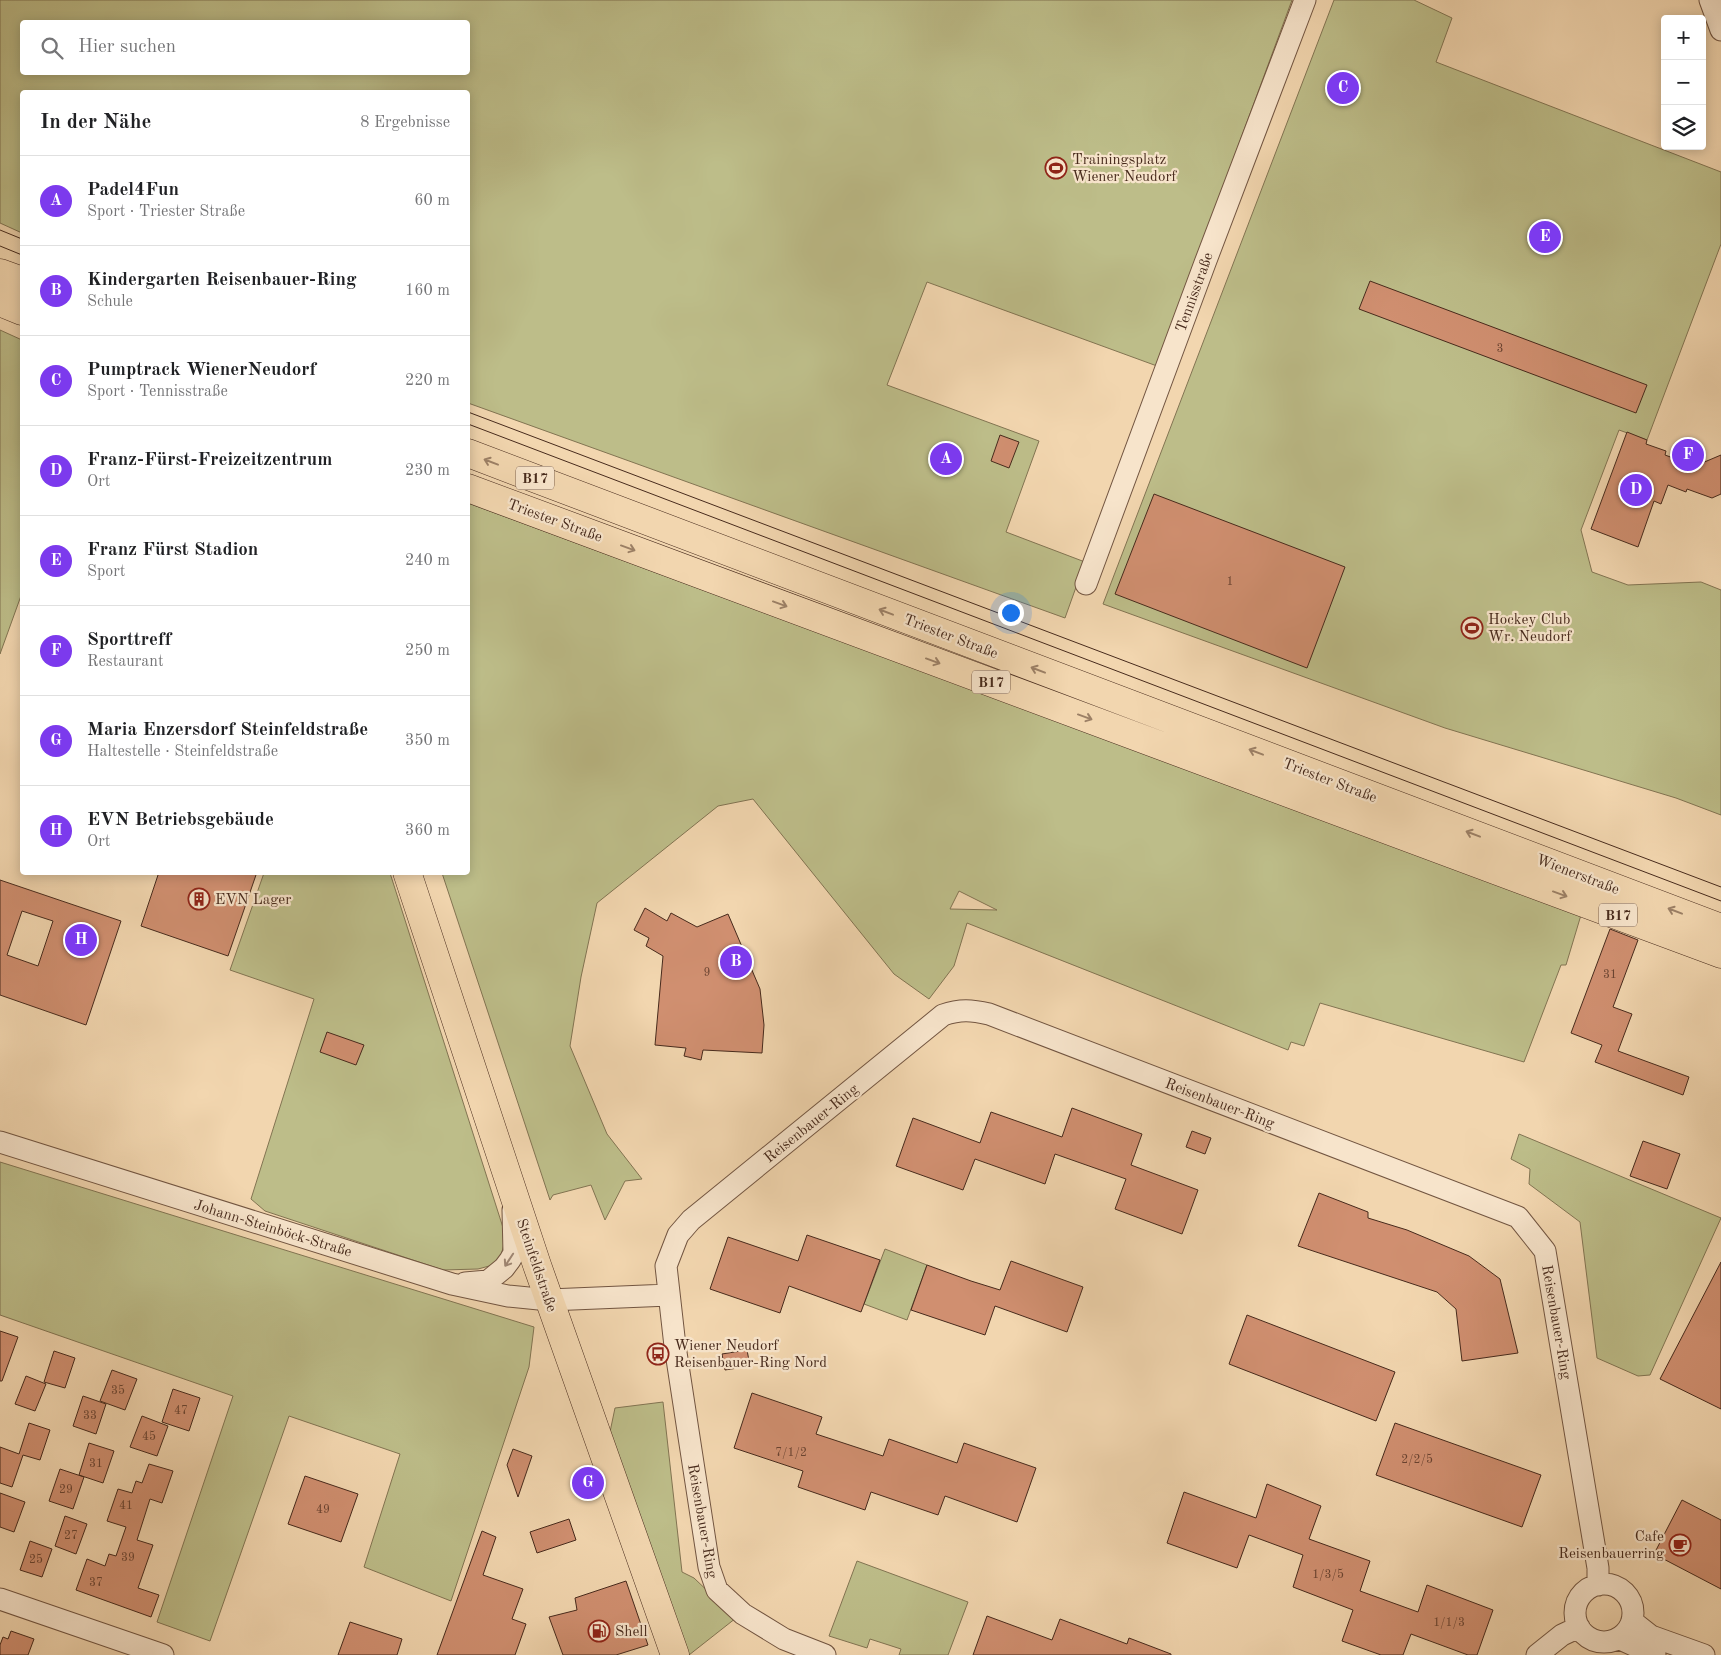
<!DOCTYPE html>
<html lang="de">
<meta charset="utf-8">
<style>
body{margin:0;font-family:"Old Standard TT",serif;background:#f2f2f2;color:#202124}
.controls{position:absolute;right:15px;top:15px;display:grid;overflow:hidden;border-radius:5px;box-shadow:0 2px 12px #0003}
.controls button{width:45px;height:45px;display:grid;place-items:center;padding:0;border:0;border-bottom:1px solid #e0e0e0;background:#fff;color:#202124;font:25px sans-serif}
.you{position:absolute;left:1010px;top:612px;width:18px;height:18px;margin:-12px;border:4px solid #fff;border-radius:50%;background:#1a73e8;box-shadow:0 0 0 8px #1a73e833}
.badge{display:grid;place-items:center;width:32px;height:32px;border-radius:50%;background:#7c3aed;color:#fff;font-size:16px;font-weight:700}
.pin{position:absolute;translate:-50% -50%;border:2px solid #fff;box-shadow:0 1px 5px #0006}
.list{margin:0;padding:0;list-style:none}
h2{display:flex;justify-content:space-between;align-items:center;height:65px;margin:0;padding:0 20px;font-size:21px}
h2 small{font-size:16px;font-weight:400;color:#757577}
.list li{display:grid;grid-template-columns:32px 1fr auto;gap:15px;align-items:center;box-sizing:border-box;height:90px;padding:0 20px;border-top:1px solid #e0e0e0}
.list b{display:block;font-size:19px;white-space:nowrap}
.list p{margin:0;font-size:16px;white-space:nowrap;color:#757577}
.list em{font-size:16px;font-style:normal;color:#757577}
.icon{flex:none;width:28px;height:28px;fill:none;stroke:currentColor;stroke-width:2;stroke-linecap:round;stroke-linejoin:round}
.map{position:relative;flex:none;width:1721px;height:1655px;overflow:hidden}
.search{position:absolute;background:#fff;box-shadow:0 2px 12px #0003;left:20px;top:20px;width:450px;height:55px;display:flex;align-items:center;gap:12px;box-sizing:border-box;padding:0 18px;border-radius:5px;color:#757577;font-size:19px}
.panel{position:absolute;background:#fff;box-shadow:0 2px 12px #0003;left:20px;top:90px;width:450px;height:785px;border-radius:5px}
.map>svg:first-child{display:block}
</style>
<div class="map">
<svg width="1721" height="1655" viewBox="0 0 1721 1655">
<rect width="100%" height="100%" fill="#f2d6af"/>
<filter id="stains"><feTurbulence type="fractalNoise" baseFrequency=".004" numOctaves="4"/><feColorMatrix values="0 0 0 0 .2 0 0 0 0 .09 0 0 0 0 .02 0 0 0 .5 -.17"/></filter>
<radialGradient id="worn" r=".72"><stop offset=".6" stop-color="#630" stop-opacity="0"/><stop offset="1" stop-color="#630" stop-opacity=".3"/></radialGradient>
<path fill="#bdbd89" stroke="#827452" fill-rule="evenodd" d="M0 0H1292L1157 366 927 282 887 385 1039 441 1006 532 1085 562 1065 618 468 403V92H22V233L0 223ZM22 22H468V72H22Z
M1334 0H1414L1452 18 1436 62 1721 172V244L1647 440 1619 430 1581 530 1592 572 1628 585 1701 582 1721 590V815L1676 798 1445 728 1103 604Z
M0 330 22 340V593L0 654Z
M468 503 1581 915 1566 965H1561L1524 1062 1320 1003 1304 1046 1291 1042 1288 1050 967 923 954 966 929 999 894 974 753 799 718 806 597 903 581 977 570 1046 607 1134 642 1179 625 1181 605 1220 591 1185 553 1195 550 1200 442 873 468 872ZM959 891 997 910 950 909Z
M264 873H390L506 1237 501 1255 493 1265 478 1269 443 1270 265 1211 251 1199 314 999 230 970Z
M1519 1134 1721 1218 1650 1375 1638 1376 1597 1358 1580 1222 1529 1184 1530 1169 1511 1159Z
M0 1162 534 1327 529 1367 451 1601 364 1567 400 1454 289 1416 210 1641 157 1622 233 1396 0 1315Z
M885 1249 927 1265 907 1320 864 1304Z
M663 1402 682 1572 694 1578 736 1618 689 1655H683L610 1432 615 1408Z
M857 1561 968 1602 948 1655H899L901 1649 870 1639 867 1648 829 1636Z"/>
<path fill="#d08f70" stroke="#472a1c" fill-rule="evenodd" d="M1370 281 1647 385 1636 413 1359 309Z
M1627 432 1647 440 1646 444 1666 451 1665 455 1695 466 1721 455V494L1712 498 1687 489 1686 492 1668 485 1661 504 1654 501 1638 547 1591 529Z
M1000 435 1019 442 1009 468 991 461Z
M1154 494 1345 567 1307 668 1115 594Z
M159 872H257L228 956 141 926Z
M0 880 121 921 86 1025 0 995ZM22 911 53 921 38 966 7 955Z
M645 908 667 921 671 913 697 927 728 914 760 989 764 1025 762 1053 703 1050 701 1060 684 1056 686 1048 655 1045 663 956 646 946 649 938 634 930Z
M1610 929 1638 940 1613 1007 1632 1014 1618 1051 1689 1077 1683 1095 1595 1062 1602 1045 1571 1033Z
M327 1032 364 1045 356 1065 320 1052Z
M1072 1108 1142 1134 1131 1165 1198 1190 1182 1234 1115 1209 1126 1179 1055 1154 1045 1184 975 1159 963 1190 896 1166 913 1118 980 1143 991 1112 1062 1137Z
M1192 1131 1211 1138 1205 1154 1186 1147Z
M1643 1141 1680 1154 1667 1189 1630 1176Z
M1319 1193 1368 1212V1218L1407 1230 1469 1256 1500 1279 1518 1353 1462 1361 1456 1309 1437 1292 1298 1246Z
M807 1235 880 1260 861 1312 789 1286 780 1313 710 1289 728 1237 798 1261Z
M1011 1261 1083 1287 1067 1332 995 1306 985 1335 911 1310 927 1265 971 1281 1000 1290Z
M1721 1262V1409L1660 1379Z
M1247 1315 1395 1372 1376 1421 1229 1364Z
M0 1331 18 1337 2 1381H0Z
M747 1350 750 1366 725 1370 722 1354Z
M54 1351 75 1358 65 1388 44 1382Z
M112 1370 137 1379 125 1410 100 1401Z
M26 1376 46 1384 35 1411 15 1404Z
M173 1389 200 1398 189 1431 162 1422Z
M752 1393 822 1417 816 1434 883 1456 889 1439 957 1463 964 1443 1036 1468 1017 1522 945 1496 938 1515 871 1492 865 1510 798 1487 803 1471 734 1448Z
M83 1396 106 1404 96 1434 73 1426Z
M142 1416 168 1426 157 1456 130 1447Z
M29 1423 50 1430 40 1460 23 1455 12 1487 0 1483V1447L19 1454Z
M1395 1423 1541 1475 1522 1527 1376 1475Z
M89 1443 114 1451 103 1483 79 1475Z
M513 1449 532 1456 518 1497 507 1465Z
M149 1464 173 1471 162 1503 150 1499 137 1540 153 1545 138 1588 159 1595 151 1617 76 1590 87 1559 105 1566 109 1554 116 1556 126 1527 107 1521 118 1489 132 1493 136 1481 142 1483Z
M60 1469 84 1477 73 1509 49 1501Z
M305 1476 358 1494 341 1542 288 1524Z
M1267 1484 1321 1506 1309 1539 1370 1561 1360 1591 1418 1612 1427 1585 1493 1610 1477 1655H1468L1411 1634 1403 1655H1381L1342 1641 1353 1610 1293 1587 1303 1555 1249 1535 1237 1568 1167 1543 1184 1492 1256 1518Z
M0 1493 25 1502 14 1532 0 1527Z
M1682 1500 1721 1520V1589L1654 1554Z
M65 1516 87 1524 76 1554 55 1546Z
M569 1519 576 1540 537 1553 530 1532Z
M482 1531 496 1537 483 1575 523 1589 512 1619 526 1624 515 1655H437Z
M30 1541 52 1549 42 1577 20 1570Z
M626 1581 648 1645 616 1655H563L549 1617 577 1610 575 1598Z
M987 1616 1052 1640 1060 1619 1127 1644 1129 1638 1171 1654V1655H973Z
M350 1622 402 1639 397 1655H338Z
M11 1631 34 1639 28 1655H0V1645L3 1637 8 1639Z"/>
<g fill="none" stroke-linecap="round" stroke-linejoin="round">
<g stroke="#725541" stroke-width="23">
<path id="minor" d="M1710 0 1721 30
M1086 584 1205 263 1305 0
M0 1142 452 1284 508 1296 549 1300 669 1295
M465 1283 488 1281 504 1268 510 1260 514 1253 513 1210
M1575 1613a29 29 0 1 1 58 0a29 29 0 1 1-58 0Z
M0 1599 163 1655
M1632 1621 1651 1636 1704 1655
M1618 1638 1655 1655
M825 1655 784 1639 743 1614 717 1590 709 1567 675 1346 666 1266 678 1235 691 1220 943 1015C960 1009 972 1010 989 1014L1518 1217 1545 1251 1598 1568V1585
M1537 1655 1562 1635 1579 1627"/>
</g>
<g stroke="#472a1c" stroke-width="29">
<path id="major" d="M0 273 22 281
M0 302 22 311
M468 453 1721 928
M468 488 1721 954
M407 872 537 1265 675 1655"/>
</g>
<use href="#minor" stroke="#f7e4cb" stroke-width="21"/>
<use href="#major" stroke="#f2d6af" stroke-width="28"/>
<path stroke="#472a1c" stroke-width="1" d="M0 230 22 239
M0 246 22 255
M468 412 1721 887
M468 424 1721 901"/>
</g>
<defs><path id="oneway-shaft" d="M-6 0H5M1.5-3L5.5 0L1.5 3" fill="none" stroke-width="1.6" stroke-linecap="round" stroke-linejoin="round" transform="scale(1.25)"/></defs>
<g stroke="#9c8066">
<use href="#oneway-shaft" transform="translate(491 462) rotate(-159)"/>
<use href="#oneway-shaft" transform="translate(628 548) rotate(20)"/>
<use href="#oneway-shaft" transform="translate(780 604) rotate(20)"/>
<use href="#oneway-shaft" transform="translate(886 612) rotate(-159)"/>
<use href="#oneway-shaft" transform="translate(933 661) rotate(20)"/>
<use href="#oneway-shaft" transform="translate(1038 670) rotate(-159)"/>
<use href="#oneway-shaft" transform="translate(1085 717) rotate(20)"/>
<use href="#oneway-shaft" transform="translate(1256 752) rotate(-159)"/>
<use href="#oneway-shaft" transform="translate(1473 834) rotate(-159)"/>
<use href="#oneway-shaft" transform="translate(1560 894) rotate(20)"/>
<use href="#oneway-shaft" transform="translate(1675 911) rotate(-159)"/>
</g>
<use stroke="#9f8774" href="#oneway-shaft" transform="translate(509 1260) rotate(123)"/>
<defs>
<g id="stadium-ring" transform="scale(1.125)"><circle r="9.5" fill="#f7e4cb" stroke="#8f2418" stroke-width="1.5"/><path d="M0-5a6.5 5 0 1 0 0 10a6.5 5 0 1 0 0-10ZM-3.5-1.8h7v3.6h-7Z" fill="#8f2418"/></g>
<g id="building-ring" transform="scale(1.125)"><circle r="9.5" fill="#f7e4cb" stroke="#8f2418" stroke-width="1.5"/><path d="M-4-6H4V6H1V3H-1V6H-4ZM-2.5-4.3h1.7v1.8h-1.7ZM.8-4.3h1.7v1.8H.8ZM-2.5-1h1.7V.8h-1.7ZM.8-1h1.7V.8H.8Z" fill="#8f2418"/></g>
<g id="bus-ring" transform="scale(1.125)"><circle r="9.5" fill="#f7e4cb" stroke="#8f2418" stroke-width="1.5"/><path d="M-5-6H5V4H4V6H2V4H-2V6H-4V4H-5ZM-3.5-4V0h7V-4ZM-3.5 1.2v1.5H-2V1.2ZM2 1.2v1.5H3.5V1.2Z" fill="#8f2418"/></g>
<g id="cafe-ring" transform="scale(1.125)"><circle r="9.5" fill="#f7e4cb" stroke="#8f2418" stroke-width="1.5"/><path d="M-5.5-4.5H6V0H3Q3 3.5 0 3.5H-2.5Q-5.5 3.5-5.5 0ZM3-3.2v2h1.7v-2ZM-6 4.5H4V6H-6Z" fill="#8f2418"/></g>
<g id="fuel-ring" transform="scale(1.125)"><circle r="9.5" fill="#f7e4cb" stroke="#8f2418" stroke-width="1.5"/><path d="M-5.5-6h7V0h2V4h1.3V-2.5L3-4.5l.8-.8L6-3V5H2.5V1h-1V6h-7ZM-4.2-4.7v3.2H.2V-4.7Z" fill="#8f2418"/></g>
</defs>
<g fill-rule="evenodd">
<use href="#stadium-ring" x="1056" y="168"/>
<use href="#stadium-ring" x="1472" y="628"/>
<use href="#building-ring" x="199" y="899"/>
<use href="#bus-ring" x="658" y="1354"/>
<use href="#cafe-ring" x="1680" y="1545"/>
<use href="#fuel-ring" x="599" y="1631"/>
</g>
<g text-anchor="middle" stroke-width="4.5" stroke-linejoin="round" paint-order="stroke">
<g font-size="12" fill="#694331">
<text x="1500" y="352">3</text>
<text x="1230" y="585">1</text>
<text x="707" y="976">9</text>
<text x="1610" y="978">31</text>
<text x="118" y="1394">35</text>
<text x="181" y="1414">47</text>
<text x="90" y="1419">33</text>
<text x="149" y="1440">45</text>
<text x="791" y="1456">7/1/2</text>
<text x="1417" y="1463">2/2/5</text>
<text x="96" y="1467">31</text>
<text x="66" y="1493">29</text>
<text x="126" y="1509">41</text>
<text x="323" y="1513">49</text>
<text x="71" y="1539">27</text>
<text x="128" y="1561">39</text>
<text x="36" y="1563">25</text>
<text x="1328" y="1578">1/3/5</text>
<text x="96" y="1586">37</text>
<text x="1449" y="1626">1/1/3</text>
</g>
<g fill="#f7e4cb" stroke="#7c6250" stroke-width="1">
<rect x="516" y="466.5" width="38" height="23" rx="4"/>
<rect x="972" y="670.5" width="38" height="23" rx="4"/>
<rect x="1599" y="903.5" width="38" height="23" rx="4"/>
</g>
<g font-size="14" font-weight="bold" fill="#472a1c">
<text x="535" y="483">B17</text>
<text x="991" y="687">B17</text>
<text x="1618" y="920">B17</text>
</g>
<g font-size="15" fill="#472a1c" stroke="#f7e4cb" text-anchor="start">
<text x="1072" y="164">Trainingsplatz<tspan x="1072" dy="17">Wiener Neudorf</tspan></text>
<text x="1488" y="624">Hockey Club<tspan x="1488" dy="17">Wr. Neudorf</tspan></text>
<text x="215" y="904">EVN Lager</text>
<text x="674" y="1350">Wiener Neudorf<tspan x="674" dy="17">Reisenbauer-Ring Nord</tspan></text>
<text x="1664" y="1541" text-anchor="end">Cafe<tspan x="1664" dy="17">Reisenbauerring</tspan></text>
<text x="615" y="1636">Shell</text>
</g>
<g font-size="15" fill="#472a1c" stroke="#f7e4cb">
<text transform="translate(1194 292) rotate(-70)" y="5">Tennisstraße</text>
<text transform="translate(555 520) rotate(20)" y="5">Triester Straße</text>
<text transform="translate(951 636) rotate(21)" y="5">Triester Straße</text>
<text transform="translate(1330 780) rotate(21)" y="5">Triester Straße</text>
<text transform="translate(1578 874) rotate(21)" y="5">Wienerstraße</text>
<text transform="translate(1220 1103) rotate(21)" y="5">Reisenbauer-Ring</text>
<text transform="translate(811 1123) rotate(-39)" y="5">Reisenbauer-Ring</text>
<text transform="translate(273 1228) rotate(17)" y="5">Johann-Steinböck-Straße</text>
<text transform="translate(537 1265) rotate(71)" y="5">Steinfeldstraße</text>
<text transform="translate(1557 1322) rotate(80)" y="5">Reisenbauer-Ring</text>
<text transform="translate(703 1521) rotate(80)" y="5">Reisenbauer-Ring</text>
</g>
</g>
<rect width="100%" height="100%" filter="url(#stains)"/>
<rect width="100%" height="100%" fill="url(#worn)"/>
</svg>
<div class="controls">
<button>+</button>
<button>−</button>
<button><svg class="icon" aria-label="layers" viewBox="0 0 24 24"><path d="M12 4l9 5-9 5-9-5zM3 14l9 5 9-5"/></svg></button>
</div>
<div class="you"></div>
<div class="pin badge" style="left:946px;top:459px">A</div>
<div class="pin badge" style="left:736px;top:962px">B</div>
<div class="pin badge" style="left:1343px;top:88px">C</div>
<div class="pin badge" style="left:1636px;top:490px">D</div>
<div class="pin badge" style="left:1545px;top:237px">E</div>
<div class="pin badge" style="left:1688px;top:455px">F</div>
<div class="pin badge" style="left:588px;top:1483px">G</div>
<div class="pin badge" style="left:81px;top:940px">H</div>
<div class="search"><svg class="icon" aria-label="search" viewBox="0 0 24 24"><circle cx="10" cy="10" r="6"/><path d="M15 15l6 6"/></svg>Hier suchen</div>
<section class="panel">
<h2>In der Nähe<small>8 Ergebnisse</small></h2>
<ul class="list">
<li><span class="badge">A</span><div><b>Padel4Fun</b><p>Sport · Triester Straße</p></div><em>60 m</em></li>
<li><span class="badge">B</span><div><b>Kindergarten Reisenbauer-Ring</b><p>Schule</p></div><em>160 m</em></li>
<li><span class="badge">C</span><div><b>Pumptrack WienerNeudorf</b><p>Sport · Tennisstraße</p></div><em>220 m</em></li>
<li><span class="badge">D</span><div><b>Franz-Fürst-Freizeitzentrum</b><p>Ort</p></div><em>230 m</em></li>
<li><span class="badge">E</span><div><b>Franz Fürst Stadion</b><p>Sport</p></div><em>240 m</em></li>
<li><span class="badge">F</span><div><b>Sporttreff</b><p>Restaurant</p></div><em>250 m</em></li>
<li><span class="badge">G</span><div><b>Maria Enzersdorf Steinfeldstraße</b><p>Haltestelle · Steinfeldstraße</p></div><em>350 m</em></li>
<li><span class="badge">H</span><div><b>EVN Betriebsgebäude</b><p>Ort</p></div><em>360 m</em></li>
</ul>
</section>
</div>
